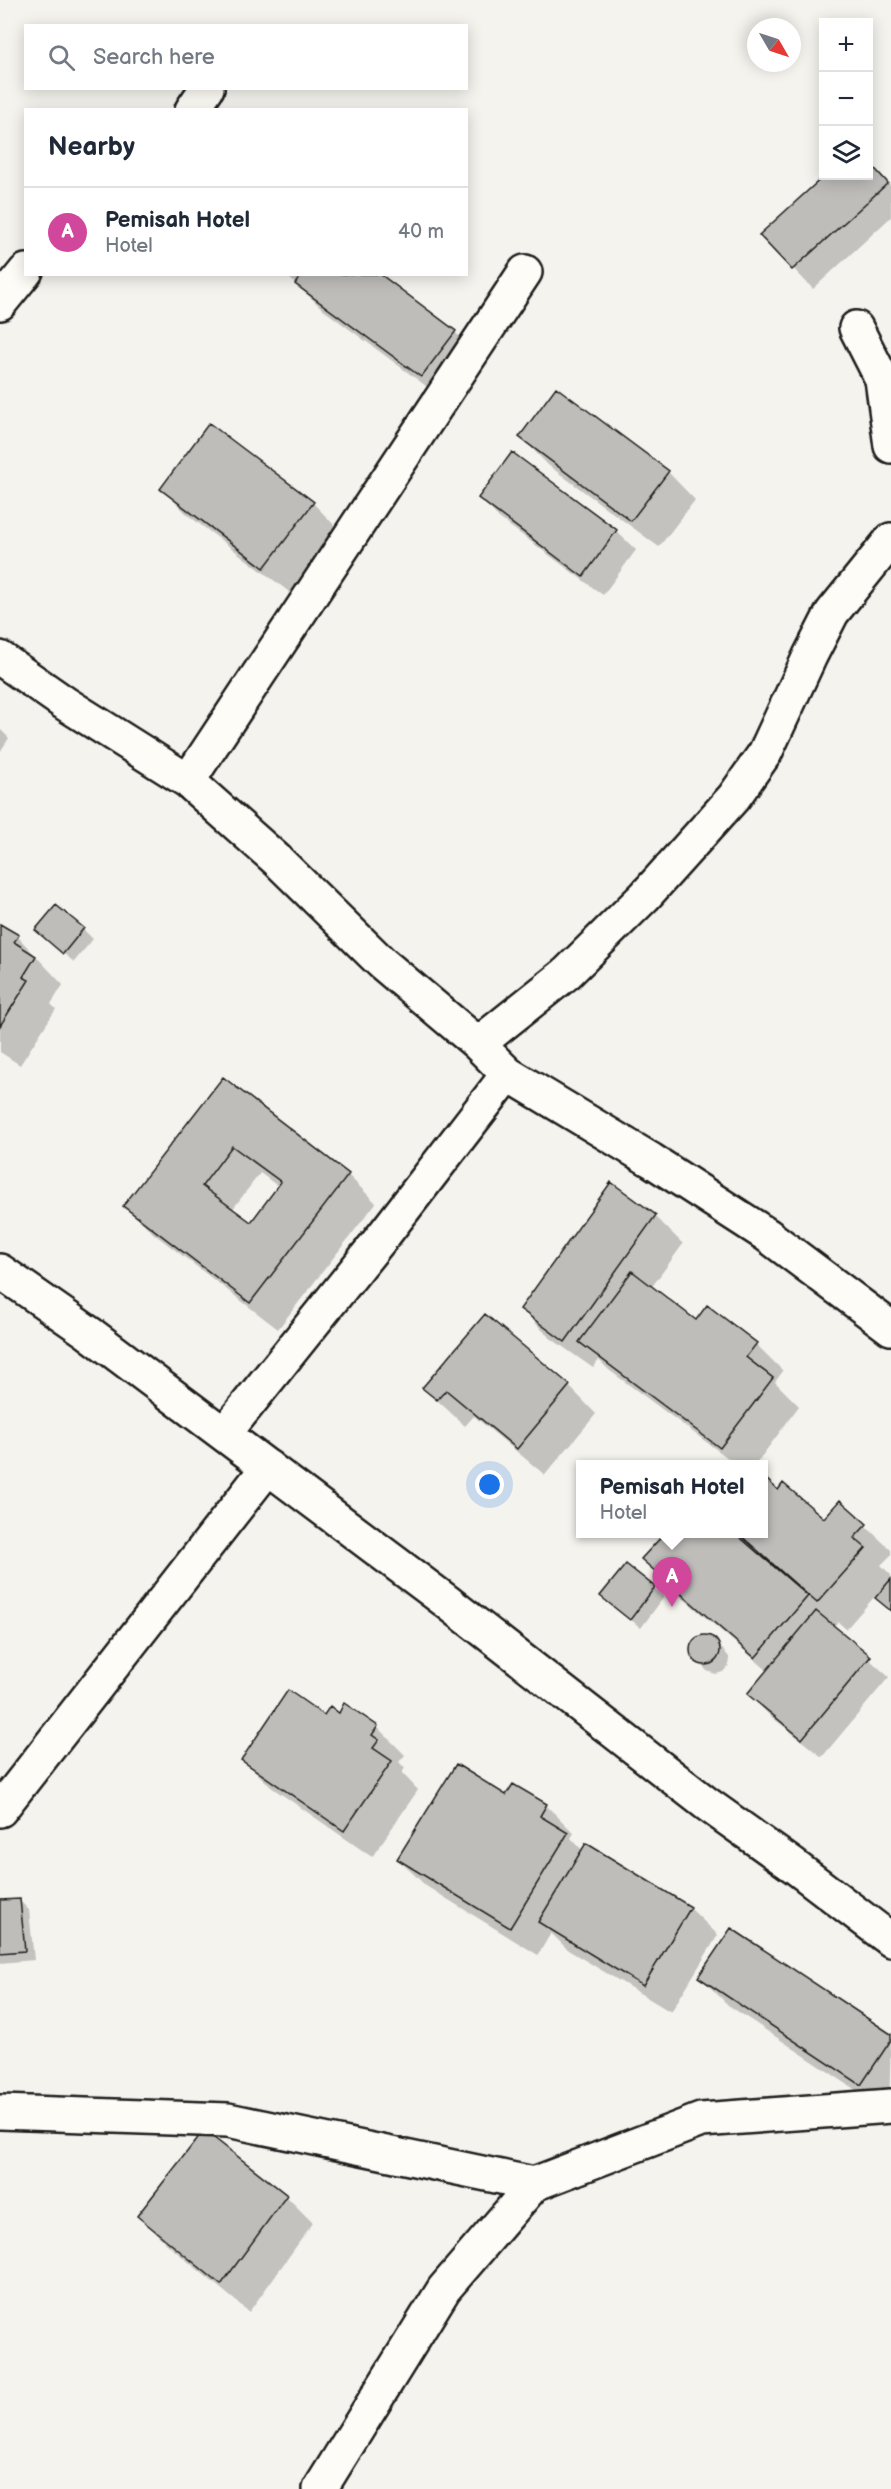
<!DOCTYPE html>
<meta charset="utf-8">
<style>
body{margin:0;font-family:"Balsamiq Sans",sans-serif;background:#f6f6f7;color:#1f2937}
.controls{position:absolute;right:18px;top:18px;display:grid;overflow:hidden;border-radius:0px;box-shadow:0 3px 15px #0003}
.controls button{width:54px;height:54px;display:grid;place-items:center;padding:0;border:0;border-bottom:2px solid #e0e1e3;background:#fff;color:#1f2937;font:30px sans-serif}
.compass{position:absolute;left:747px;top:18px;width:54px;height:54px;border-radius:50%;background:#fff;box-shadow:0 3px 15px #0003;rotate:129deg}
.you{position:absolute;left:490px;top:1485px;width:21px;height:21px;margin:-15px;border:4px solid #fff;border-radius:50%;background:#1a73e8;box-shadow:0 0 0 9px #1a73e833}
.badge{display:grid;place-items:center;width:39px;height:39px;border-radius:50%;background:#7c3aed;color:#fff;font-size:20px;font-weight:700}
.pin{position:absolute;translate:-50% -50px;filter:drop-shadow(0 2px 3px #0008)}
.pin::after{content:'';position:absolute;top:32px;width:21px;height:18px;background:inherit;clip-path:polygon(0 0,100% 0,50% 100%)}
.popup{position:absolute;left:576px;top:1460px;width:192px;height:78px;box-sizing:border-box;display:grid;place-content:center;border-radius:0px;background:#fff;filter:drop-shadow(0 2px 4px #0005);font-size:20px;white-space:nowrap;color:#747a83}
.popup b{font-size:22px;color:#1f2937}
.popup::after{content:'';position:absolute;left:50%;top:100%;margin-left:-12px;border:12px solid transparent;border-top-color:#fff}
.list{margin:0;padding:0;list-style:none}
h2{display:flex;justify-content:space-between;align-items:center;height:78px;margin:0;padding:0 24px;font-size:26px}
h2 small{font-size:20px;font-weight:400;color:#747a83}
.list li{display:grid;grid-template-columns:39px 1fr auto;gap:18px;align-items:center;box-sizing:border-box;height:90px;padding:0 24px;border-top:2px solid #e0e1e3}
.list b{display:block;font-size:22px;white-space:nowrap}
.list p{margin:0;font-size:20px;white-space:nowrap;color:#747a83}
.list em{font-size:20px;font-style:normal;color:#747a83}
.icon{flex:none;width:33px;height:33px;fill:none;stroke:currentColor;stroke-width:2;stroke-linecap:round;stroke-linejoin:round}
.map{position:relative;flex:none;width:891px;height:2489px;overflow:hidden}
.search{position:absolute;background:#fff;box-shadow:0 3px 15px #0003;left:24px;top:24px;width:444px;height:66px;display:flex;align-items:center;gap:15px;box-sizing:border-box;padding:0 21px;border-radius:0px;color:#747a83;font-size:22px}
.panel{position:absolute;background:#fff;box-shadow:0 3px 15px #0003;left:24px;top:108px;width:444px;height:168px;border-radius:0px}
.map>svg:first-child{display:block}
</style>
<div class="map">
<svg width="891" height="2489" viewBox="0 0 891 2489">
<rect width="100%" height="100%" fill="#f4f3ee"/>
<filter id="ink" filterUnits="userSpaceOnUse"><feTurbulence type="fractalNoise" baseFrequency=".0167" numOctaves="2"/><feDisplacementMap in="SourceGraphic" scale="12" xChannelSelector="R" yChannelSelector="G"/><feConvolveMatrix kernelMatrix="1 2 1 2 8 2 1 2 1" color-interpolation-filters="sRGB"/></filter>
<g filter="url(#ink)">
<path fill="#0003" fill-rule="evenodd" d="M868 162 891 186V217L813 289 761 235 826 176H868Z
M285 274H377L455 332 482 360 449 403 325 311Z
M521 437 668 472 695 500 659 547 548 465Z
M513 454 616 531 636 550 603 595 499 518 480 498Z
M162 489 313 503 340 531 292 594 189 516Z
M0 729 9 738 0 752Z
M0 925 18 937 63 985 51 1004 56 1009 20 1065 0 1052Z
M83 929 93 939 74 962 46 939Z
M223 1079 348 1175 376 1203 278 1329 153 1233 125 1205ZM260 1173 279 1187 251 1224 232 1210Z
M612 1184 655 1216 683 1244 651 1288 696 1322 756 1344 783 1371 775 1382 799 1406 756 1464H736L609 1370 599 1360 593 1368 549 1337 522 1309Z
M485 1316 569 1386 596 1414 545 1475 474 1416 465 1426 424 1388Z
M764 1479 778 1492 824 1520 840 1502 891 1550V1555L881 1565 891 1575V1612L877 1598 885 1588 883 1587 846 1629 838 1622 833 1627 889 1677 822 1757 768 1714 749 1694 768 1671 670 1587 643 1559 666 1534H764Z
M654 1588 664 1597 641 1628 602 1596Z
M706 1636 714 1639 729 1657V1665L723 1672 716 1674 707 1671 692 1654 693 1645 698 1638Z
M345 1705 377 1727 405 1755 399 1762 405 1768 402 1773 418 1790 372 1857 271 1787 243 1759 324 1717 339 1715Z
M506 1797 546 1805 574 1833 571 1838 583 1851 690 1908 718 1935 671 2012 568 1950 551 1933 538 1955 426 1886 398 1859Z
M19 1900 29 1910 34 1960 0 1963V1902Z
M700 1977 891 2036 889 2112 728 2005Z
M286 2196 313 2223 249 2312 167 2244 139 2216Z"/>
<path fill="#bebdba" stroke="#1c1c1c" stroke-width="1.5" fill-rule="evenodd" d="M868 161 888 183 792 270 759 235 824 176H868Z
M302 274H380L456 331 421 377 295 284Z
M556 387 669 471 631 521 519 437Z
M209 423 314 502 264 568 160 489Z
M512 452 617 530 583 577 478 498Z
M56 905 84 928 63 954 35 930Z
M0 924 19 935 14 942 36 956 23 977 29 980 0 1026Z
M223 1077 349 1174 250 1303 123 1206ZM232 1146 281 1182 251 1222 202 1186Z
M611 1182 656 1215 565 1342 520 1309Z
M632 1271 696 1320 707 1305 757 1343 746 1357 773 1378 720 1448 579 1342Z
M485 1314 570 1385 517 1449 446 1390 437 1400 422 1388Z
M764 1477 778 1490 783 1483 824 1518 840 1500 867 1524 854 1538 866 1548 817 1603 739 1534H764Z
M664 1534H736L808 1596 755 1658 641 1559Z
M626 1564 655 1587 630 1620 600 1596Z
M891 1579V1611L875 1598Z
M816 1611 871 1656 802 1739 747 1694Z
M690 1650a15 15 0 1 1 30 0a15 15 0 1 1-30 0Z
M288 1690 324 1715 330 1706 339 1713 344 1703 378 1726 372 1735 379 1740 373 1748 392 1761 344 1831 241 1760Z
M456 1764 506 1795 513 1784 547 1804 540 1816 568 1833 510 1928 397 1859Z
M586 1843 691 1907 643 1986 538 1922Z
M20 1899 25 1951 0 1953V1900Z
M731 1928 891 2034V2040L861 2085 698 1977Z
M204 2130 287 2195 221 2285 137 2216Z"/>
<g fill="none" stroke-linecap="round" stroke-linejoin="round">
<g stroke="#1c1c1c" stroke-width="38">
<path id="minor" d="M192 110 207 88
M0 303 26 271
M856 328 882 379 891 446
M0 658 66 704 188 781 277 860 382 963 478 1044 508 1074 651 1160 767 1235 891 1328
M188 781 525 272
M478 1044 567 973 645 896 734 797 765 753 810 656 832 613 891 540
M0 1271 89 1333 446 1601 707 1804 794 1866 891 1940
M224 1434 383 1236 508 1074
M0 1810 268 1467
M0 2112 228 2120 534 2184 701 2120 891 2106
M320 2489 444 2289 534 2184"/>
</g>
<use href="#minor" stroke="#fdfcf7" stroke-width="33"/>
</g>
</g>
</svg>
<div class="controls">
<button>+</button>
<button>−</button>
<button><svg class="icon" aria-label="layers" viewBox="0 0 24 24"><path d="M12 4l9 5-9 5-9-5zM3 14l9 5 9-5"/></svg></button>
</div>
<svg class="compass" viewBox="-18 -18 36 36"><path d="M0-13l5 13h-10z" fill="#e53935"/><path d="M0 13l5-13h-10z" fill="#747a83"/></svg>
<div class="you"></div>
<div class="pin badge" style="left:672px;top:1607px;background:#d1479c">A</div>
<div class="popup"><b>Pemisah Hotel</b>Hotel</div>
<div class="search"><svg class="icon" aria-label="search" viewBox="0 0 24 24"><circle cx="10" cy="10" r="6"/><path d="M15 15l6 6"/></svg>Search here</div>
<section class="panel">
<h2>Nearby<small></small></h2>
<ul class="list">
<li><span class="badge" style="background:#d1479c">A</span><div><b>Pemisah Hotel</b><p>Hotel</p></div><em>40 m</em></li>
</ul>
</section>
</div>
